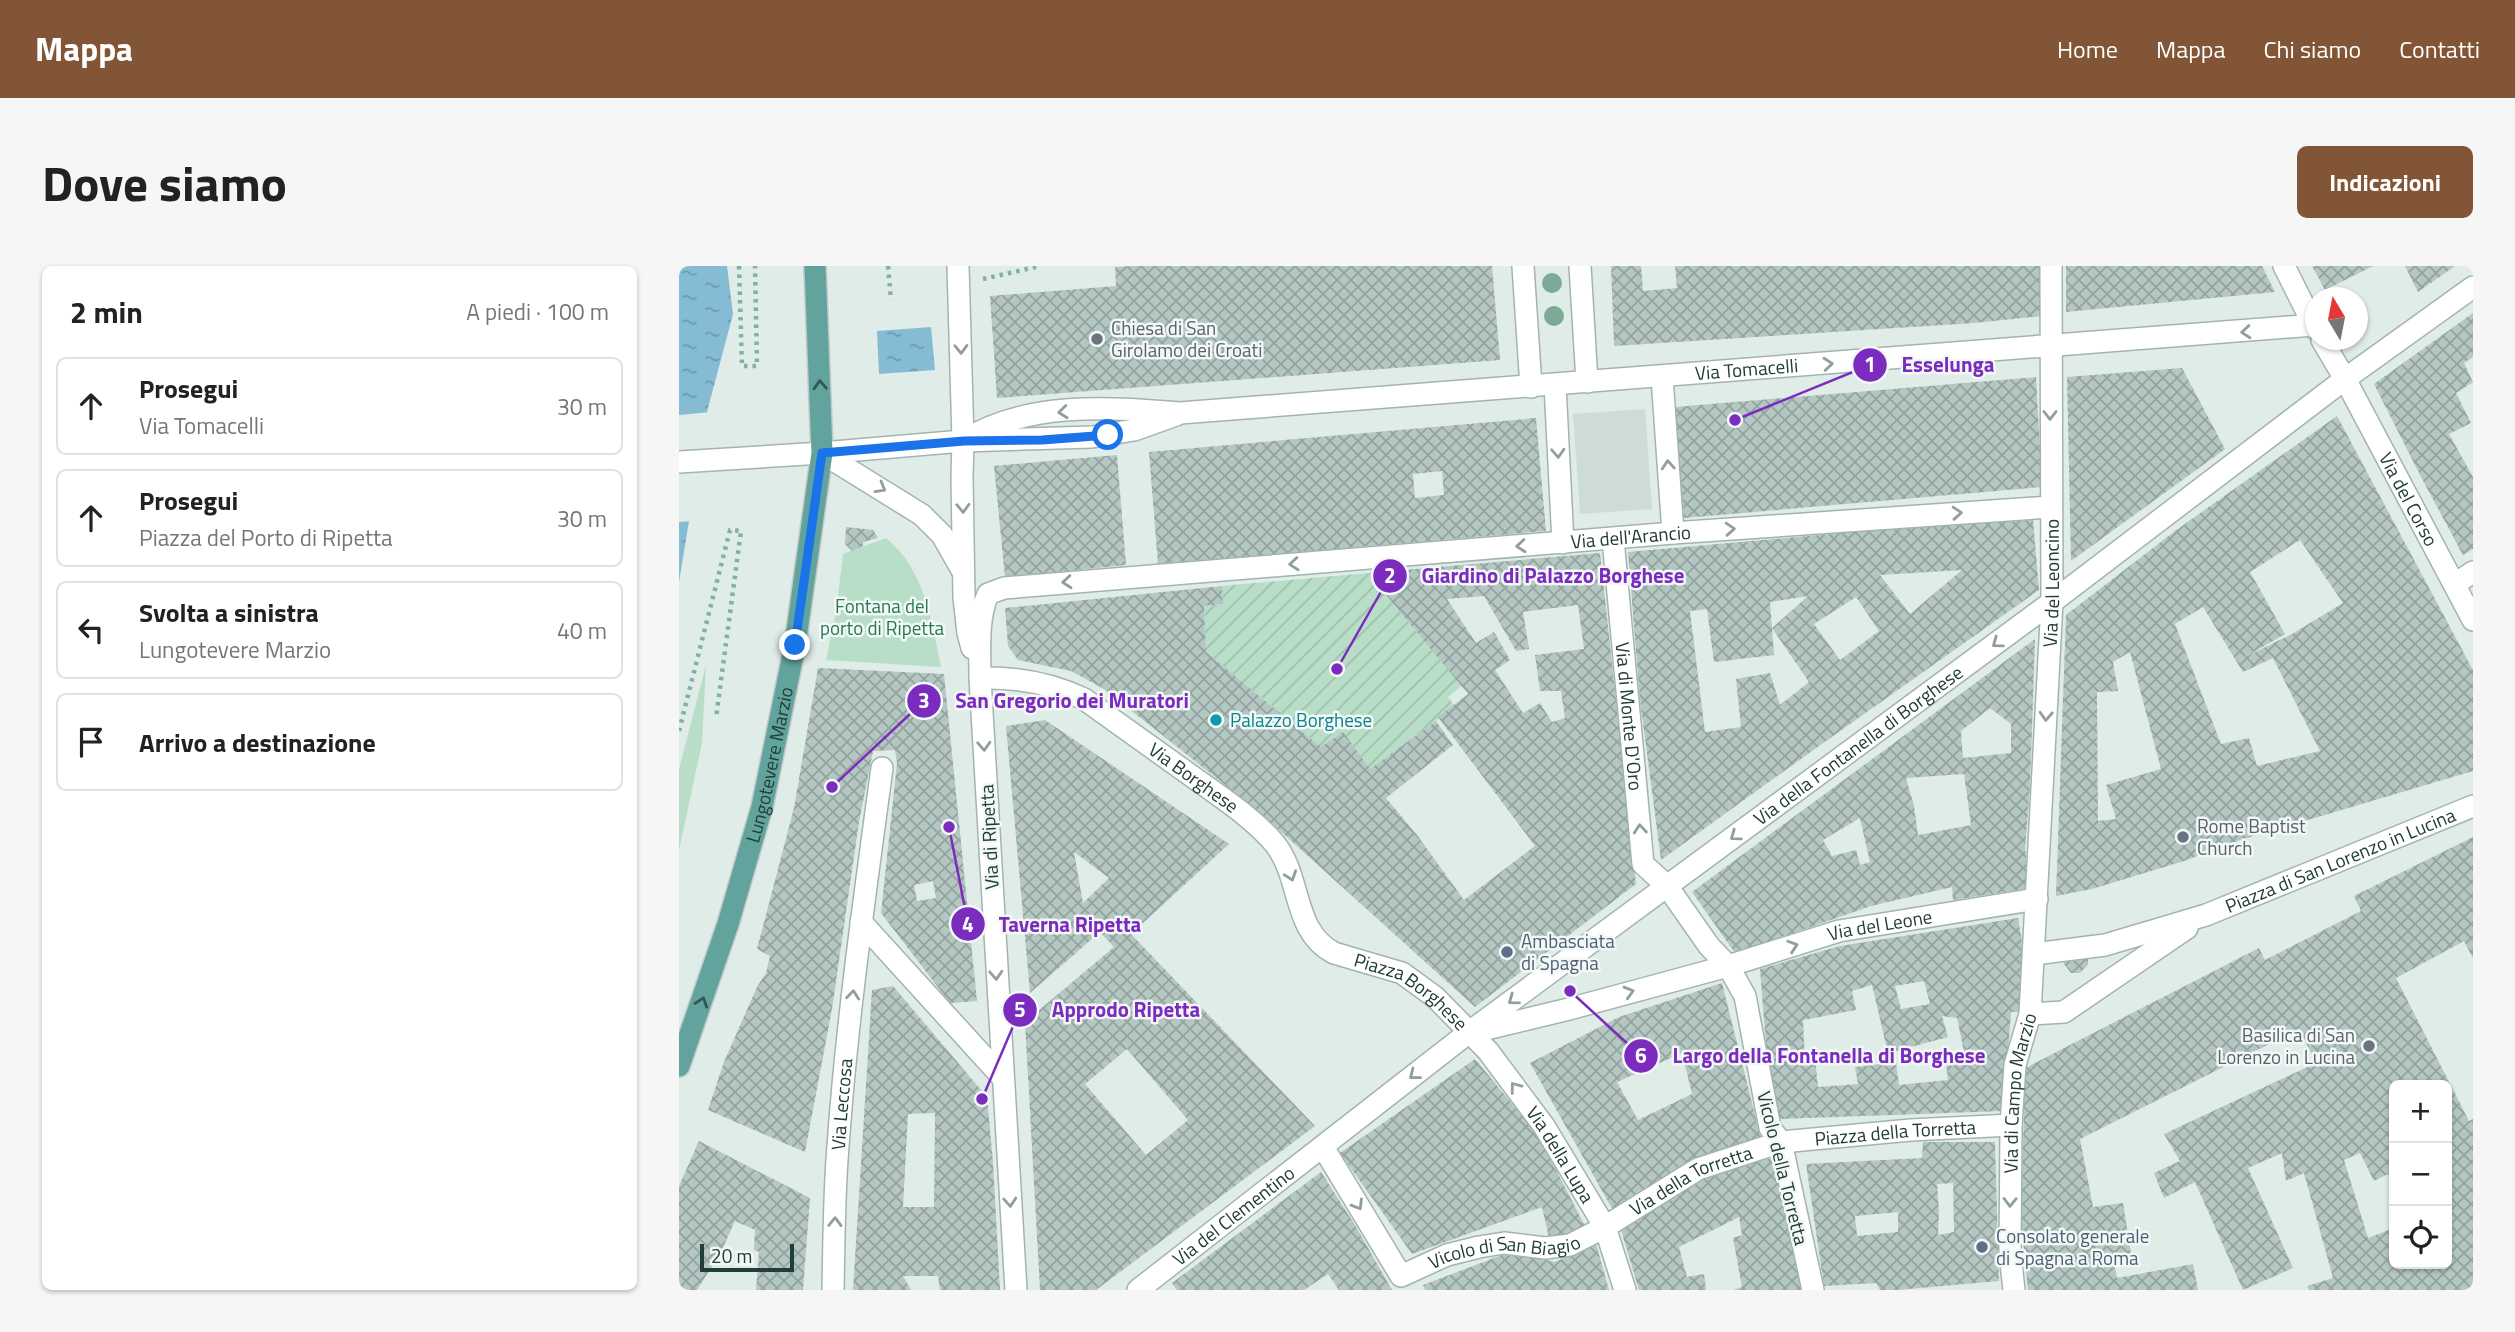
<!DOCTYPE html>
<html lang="it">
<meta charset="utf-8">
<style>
body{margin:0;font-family:"Titillium Web",sans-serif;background:#f6f6f6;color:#222}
.controls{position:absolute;right:21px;bottom:21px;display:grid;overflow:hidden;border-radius:10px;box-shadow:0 2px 5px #0004}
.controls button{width:63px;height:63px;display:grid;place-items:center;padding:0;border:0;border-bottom:2px solid #e0e0e0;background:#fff;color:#222;font:35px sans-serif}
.compass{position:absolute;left:1626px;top:21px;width:63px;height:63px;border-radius:50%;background:#fff;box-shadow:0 2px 5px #0004;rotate:350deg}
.scale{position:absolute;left:21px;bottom:18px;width:94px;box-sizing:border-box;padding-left:7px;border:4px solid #203d3a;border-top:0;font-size:19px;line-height:24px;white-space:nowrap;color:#203d3a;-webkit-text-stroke:5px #f1f8f6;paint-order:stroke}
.stop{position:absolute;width:21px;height:21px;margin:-16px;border:5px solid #1a73e8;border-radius:50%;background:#fff}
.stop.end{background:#1a73e8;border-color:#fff;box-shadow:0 2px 7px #0008}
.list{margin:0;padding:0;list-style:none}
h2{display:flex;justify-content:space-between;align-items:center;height:91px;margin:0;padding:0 28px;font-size:30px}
h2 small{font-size:23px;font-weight:400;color:#767676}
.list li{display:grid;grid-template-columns:46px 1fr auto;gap:21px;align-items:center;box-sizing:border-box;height:98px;margin:0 14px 14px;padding:0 14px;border:2px solid #e0e0e0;border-radius:10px}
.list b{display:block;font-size:26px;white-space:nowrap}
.list p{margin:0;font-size:23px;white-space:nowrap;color:#767676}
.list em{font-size:23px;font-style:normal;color:#767676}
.icon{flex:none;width:38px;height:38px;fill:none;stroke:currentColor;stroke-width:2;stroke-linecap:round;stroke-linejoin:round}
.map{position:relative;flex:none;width:1794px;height:1024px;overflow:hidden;border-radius:10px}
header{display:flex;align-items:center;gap:42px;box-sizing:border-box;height:98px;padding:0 35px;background:#835537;color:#fff}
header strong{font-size:33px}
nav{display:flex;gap:38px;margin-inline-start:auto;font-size:24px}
.intro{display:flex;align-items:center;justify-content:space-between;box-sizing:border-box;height:168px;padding:0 42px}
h1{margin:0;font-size:49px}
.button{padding:18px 32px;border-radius:10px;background:#835537;color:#fff;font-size:24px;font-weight:700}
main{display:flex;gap:42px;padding:0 42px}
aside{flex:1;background:#fff;border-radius:10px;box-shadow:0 2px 5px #0004}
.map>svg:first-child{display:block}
</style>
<header>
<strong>Mappa</strong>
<nav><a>Home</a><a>Mappa</a><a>Chi siamo</a><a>Contatti</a></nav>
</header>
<div class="intro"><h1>Dove siamo</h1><a class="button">Indicazioni</a></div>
<main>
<aside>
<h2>2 min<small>A piedi · 100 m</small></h2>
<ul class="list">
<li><svg class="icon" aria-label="ahead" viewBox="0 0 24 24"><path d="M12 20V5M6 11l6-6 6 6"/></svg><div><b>Prosegui</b><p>Via Tomacelli</p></div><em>30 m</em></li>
<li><svg class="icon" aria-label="ahead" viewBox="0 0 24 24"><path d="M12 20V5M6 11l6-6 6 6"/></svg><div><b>Prosegui</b><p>Piazza del Porto di Ripetta</p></div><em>30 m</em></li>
<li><svg class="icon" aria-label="left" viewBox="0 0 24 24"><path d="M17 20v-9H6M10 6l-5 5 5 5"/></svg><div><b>Svolta a sinistra</b><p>Lungotevere Marzio</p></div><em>40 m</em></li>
<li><svg class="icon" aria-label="arrive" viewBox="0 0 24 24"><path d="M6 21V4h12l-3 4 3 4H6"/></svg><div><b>Arrivo a destinazione</b></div></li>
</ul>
</aside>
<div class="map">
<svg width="1794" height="1024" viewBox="0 0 1794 1024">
<defs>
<pattern id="garden-furrows" width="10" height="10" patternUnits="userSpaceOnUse" patternTransform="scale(1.75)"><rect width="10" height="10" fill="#b8dec8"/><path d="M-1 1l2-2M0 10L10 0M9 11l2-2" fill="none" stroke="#9ebfad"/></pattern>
<pattern id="water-ripples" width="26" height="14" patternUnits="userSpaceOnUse" patternTransform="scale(1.75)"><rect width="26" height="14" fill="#85bcd4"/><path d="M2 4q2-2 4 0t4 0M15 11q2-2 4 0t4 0" fill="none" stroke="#6c9aad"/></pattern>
<pattern id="building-cross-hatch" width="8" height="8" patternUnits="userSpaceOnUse" patternTransform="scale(1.75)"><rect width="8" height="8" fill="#b5c7c2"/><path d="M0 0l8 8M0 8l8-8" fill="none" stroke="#93a39f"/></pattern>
</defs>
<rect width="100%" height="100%" fill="#e0ece8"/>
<path fill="#cedcd8" d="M966 143 973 243 901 248 894 148Z"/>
<path fill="#b8dec8" d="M207 272C245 302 253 355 262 401L147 394 157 347 164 288Z
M27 399 23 477 0 584V503Z"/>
<path fill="url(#garden-furrows)" d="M689 307 783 420 769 431 775 439 757 455 691 503 642 481 527 386 525 340 544 338 543 320Z"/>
<path fill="url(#water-ripples)" d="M0 0H48L54 48 28 146 0 316Z
M252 61 256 104 200 108 198 65Z"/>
<path fill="#e0ece8" d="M32 146 14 255 0 256V149Z"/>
<path fill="url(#building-cross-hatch)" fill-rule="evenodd" d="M452 0H813L821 94 318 132 311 30 437 20 436 1Z
M932 0H962L964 25 998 22 996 0H1364L1363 50 1295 57 935 80Z
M1387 0H1583L1596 26 1387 46Z
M1633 0H1694L1646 24Z
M1726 0H1776L1739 26Z
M1794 47V91L1785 97 1794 116 1777 127 1792 157 1770 168 1794 211V283L1784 289 1742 211 1695 118Z
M1503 102 1546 183 1392 295 1388 111Z
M1357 111 1363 221 1005 252 996 141Z
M1658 150 1794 404V505L1561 574 1505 595 1413 623 1377 630 1387 349 1496 265ZM1621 274 1664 337 1613 368 1566 391 1606 368 1571 306ZM1524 341 1564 406 1594 392 1641 485 1578 500 1570 472 1542 478 1496 358ZM1451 386 1482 503 1427 519 1437 553 1419 555 1418 426 1439 425 1434 396Z
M857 152 867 265 479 298 470 186ZM763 205 765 229 736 232 734 208Z
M438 189 447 299 326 311 315 200Z
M1354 254 1360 324 1133 485 982 594 961 434 949 286 1186 265ZM1283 304 1231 348 1201 309ZM1129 330 1093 362 1091 336ZM1177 331 1200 365 1161 394 1135 358ZM1028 343 1035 396 1095 389 1093 362 1130 416 1101 439 1091 407 1057 413 1062 461 1026 466 1011 345Z
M167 261 194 264 199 272 184 276V280L173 285 166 278Z
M921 287 957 618 796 741 579 545 425 423 392 405 339 394 329 380 326 342 543 320 544 338 525 340 527 386 642 481 664 466 691 503 757 455 774 479 707 532 738 569 785 634 856 580 759 451 789 428 689 307ZM805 330 837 385 850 383 844 346 899 339 905 383 856 389 861 425H882L886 452 873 456 861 437 844 447 816 404 831 394 815 366 797 377 768 333Z
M1356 373 1351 521 1346 583 1351 622 1274 634 1273 621 1192 640 1056 687 1013 626ZM1311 442 1332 458V487L1284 492 1282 465ZM1285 508 1292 559 1239 569 1235 540 1227 512ZM1181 552 1191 596 1181 599 1177 584 1153 590 1144 574Z
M139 402 265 408 298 735 271 737 202 647 218 497 216 484 194 485 180 556 153 743 126 886 29 844 45 796 78 721 87 707 91 690 78 683 115 542ZM254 615 257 632 238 635 235 619Z
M366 454 550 578 452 668 636 860 417 1024H361L346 756 435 681 421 666 351 727 327 460ZM395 586 430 612 404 637ZM448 783 509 854 467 889 406 818Z
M1794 571V692L1785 675 1717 712 1790 855 1794 853V1024H1630L1628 1020 1654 1012 1625 907 1607 915 1603 887 1569 902 1614 1002 1564 1024 1516 916 1485 932 1475 907 1501 895 1485 868 1637 797 1620 763 1401 873 1414 941 1444 937 1452 988 1434 992 1438 1012 1514 998 1519 1024H1349L1342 954 1346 802 1580 682 1586 694 1682 645 1675 630ZM1715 819H1768V940L1770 943 1768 944V998H1715V962L1689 972 1665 894 1681 887 1695 915 1709 908 1715 916Z
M1339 652 1345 688 1344 746H1332L1325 845 1100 853 1087 779 1081 703 1161 680ZM1245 715 1251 738 1222 743 1216 720ZM1193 719 1209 787 1269 771 1263 750 1278 752 1287 795 1267 797 1269 814 1220 819 1217 796 1176 801 1179 818 1139 821 1136 792 1126 794 1124 754 1177 744 1173 725Z
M1409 690V699L1401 707H1392L1385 698V694Z
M1043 717 1082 873 935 946 851 797 940 751ZM1003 787 1013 828 959 854 938 816Z
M214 720 308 831 314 896 321 1024H261L259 1010H224L232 1024H174L193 724ZM256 847 255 941H224L229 848Z
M796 793 859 869 908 964 871 976 863 941 733 988 661 887Z
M20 875 131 932 124 1024H77L80 986 75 984 76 964 56 955 41 988 18 1024H0V920Z
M1244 876H1316L1320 1015 1218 1024H1201L1197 1017 1145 1020 1127 898 1243 892ZM1274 917 1275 966 1259 969 1260 946 1258 918ZM1219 946V966L1178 970 1176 950Z
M1094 892 1122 1024H1054L1063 1021 1054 972 1063 969 1060 951 1000 981 1008 1011 1025 1008 1027 1024H960L942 964 1020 910Z
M642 906 676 959 713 1024H660L649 1008 625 1024H498L493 1017Z
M917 978 930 1024H746L744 1019 831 986 876 996Z"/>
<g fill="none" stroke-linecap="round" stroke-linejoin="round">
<g stroke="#a3b4b0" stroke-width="24">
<g id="pedestrian">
<path d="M844 0 852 121"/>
<path d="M901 0 908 116"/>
<path id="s1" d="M1666 113 1794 354"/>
<path d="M1776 318 1794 306"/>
<path id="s2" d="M1355 688 1426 679 1527 649 1794 540"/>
<path d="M1351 748 1385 746 1508 662"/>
<path d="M926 961 946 1024"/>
</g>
</g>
<g stroke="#a3b4b0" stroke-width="24">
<g id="minor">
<path d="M279 0 284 175 283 211 285 332 289 367 293 382"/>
<path d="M1605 0 1636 62"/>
<path d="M1643 74 1666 113"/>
<path d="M983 111 994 267"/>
<path d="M876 119 884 277"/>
<path id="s3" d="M284 175C347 135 430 141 501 147L1635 59"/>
<path d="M143 187 284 175 413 171 455 164 497 149"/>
<path d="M143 187 243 249 263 269 283 304"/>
<path id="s4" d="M934 273 964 598 988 620 1030 680 1049 700 1066 730 1091 862 1102 876 1134 1024"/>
<path id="s5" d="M301 412C338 411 372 417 405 433 441 459 478 485 514 511 543 532 573 551 596 578 623 612 613 665 655 687L723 707 756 731 809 785 865 860 926 961"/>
<path d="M182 656 324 812"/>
<path id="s6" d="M799 765 890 743 1049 700 1160 665 1358 633"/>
<path id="s7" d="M644 881 722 1010 768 989 800 981 825 977 866 982 891 979 926 961 1019 903 1102 876 1232 864 1332 859"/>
<path id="s8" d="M154 1024C155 976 155 928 159 880 168 753 186 628 203 502"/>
<path id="s9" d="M337 1024 301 412C301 385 298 353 309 328L325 322 994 267 1371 241"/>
<path id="s10" d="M459 1024 789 767 1373 336 1666 113 1794 21"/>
<path id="s11" d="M1335 1024 1331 988 1332 859 1336 799 1351 748 1373 336 1372 0"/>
</g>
</g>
<g stroke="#a3b4b0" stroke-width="24">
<path id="tertiary" d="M0 196 143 187"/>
</g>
<g stroke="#c1c9c8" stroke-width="24">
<g id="primary">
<path id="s12" d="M0 800 49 658 83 541 116 379 143 187 136 0"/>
</g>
</g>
<path stroke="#7fb1a9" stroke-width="4.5" stroke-dasharray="3.5 5" stroke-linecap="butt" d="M60 0 63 100H78L76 0
M209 0 212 34
M304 13 361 0
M0 465 51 264 62 265 37 452"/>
<use href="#pedestrian" stroke="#fff" stroke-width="21"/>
<use href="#minor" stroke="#fff" stroke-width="21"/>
<use href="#tertiary" stroke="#fff" stroke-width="21"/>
<use href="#primary" stroke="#62a49d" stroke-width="21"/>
</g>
<g fill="#7bab96">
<circle cx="873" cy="17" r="10"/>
<circle cx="875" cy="50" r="10"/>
</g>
<defs><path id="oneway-chevron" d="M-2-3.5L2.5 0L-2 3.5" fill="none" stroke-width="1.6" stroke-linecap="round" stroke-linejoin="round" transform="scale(1.75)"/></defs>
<g stroke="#909e9c">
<use href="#oneway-chevron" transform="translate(1567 66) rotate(175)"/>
<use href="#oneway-chevron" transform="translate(282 83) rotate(89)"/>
<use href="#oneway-chevron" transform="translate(1149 98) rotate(-5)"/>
<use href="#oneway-chevron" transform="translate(384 146) rotate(174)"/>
<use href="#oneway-chevron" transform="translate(1371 149) rotate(90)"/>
<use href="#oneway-chevron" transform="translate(879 187) rotate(87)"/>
<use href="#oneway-chevron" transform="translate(989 199) rotate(-94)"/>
<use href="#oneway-chevron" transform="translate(202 222) rotate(30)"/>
<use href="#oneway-chevron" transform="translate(284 242) rotate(88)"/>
<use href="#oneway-chevron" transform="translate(1278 247) rotate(-4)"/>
<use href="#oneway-chevron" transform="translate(1051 263) rotate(-4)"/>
<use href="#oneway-chevron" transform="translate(842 280) rotate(175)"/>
<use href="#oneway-chevron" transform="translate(615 298) rotate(175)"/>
<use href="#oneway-chevron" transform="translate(388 316) rotate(175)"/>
<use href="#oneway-chevron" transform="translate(1318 377) rotate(144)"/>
<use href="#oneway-chevron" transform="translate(1367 450) rotate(93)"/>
<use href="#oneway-chevron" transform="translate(305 480) rotate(87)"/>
<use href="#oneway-chevron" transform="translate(961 563) rotate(-95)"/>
<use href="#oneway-chevron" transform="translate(1056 570) rotate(144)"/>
<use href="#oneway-chevron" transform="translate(612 610) rotate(71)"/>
<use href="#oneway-chevron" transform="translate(1114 680) rotate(-18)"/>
<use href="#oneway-chevron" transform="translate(317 709) rotate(87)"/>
<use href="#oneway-chevron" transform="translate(950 726) rotate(-16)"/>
<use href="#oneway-chevron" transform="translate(174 729) rotate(-84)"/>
<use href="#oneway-chevron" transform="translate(834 734) rotate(144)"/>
<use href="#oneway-chevron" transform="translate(735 809) rotate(142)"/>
<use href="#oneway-chevron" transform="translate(836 821) rotate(-127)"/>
<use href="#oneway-chevron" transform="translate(331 936) rotate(86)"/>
<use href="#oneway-chevron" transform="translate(1331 936) rotate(91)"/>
<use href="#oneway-chevron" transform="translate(679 939) rotate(59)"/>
<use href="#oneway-chevron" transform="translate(156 956) rotate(-89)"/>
</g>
<g stroke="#305753">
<use href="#oneway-chevron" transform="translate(141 119) rotate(-93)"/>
<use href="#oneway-chevron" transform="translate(23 736) rotate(-72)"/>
</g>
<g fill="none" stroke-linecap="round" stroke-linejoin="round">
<path stroke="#1a73e8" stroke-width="9" d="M116 379 143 187 285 175 363 174 429 169"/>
</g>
<g fill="#6b7280" stroke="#f1f8f6" stroke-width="2.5">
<circle cx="418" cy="73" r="7"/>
<circle cx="1504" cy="571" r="7"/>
<circle cx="1690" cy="780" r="7"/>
</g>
<circle fill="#0f9aa8" stroke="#f1f8f6" stroke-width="2.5" cx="537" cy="454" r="7"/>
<g fill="#5c6f8a" stroke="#f1f8f6" stroke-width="2.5">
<circle cx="828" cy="686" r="7"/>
<circle cx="1303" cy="981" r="7"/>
</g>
<g text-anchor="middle" stroke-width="5" stroke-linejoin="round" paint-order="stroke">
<g font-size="19" fill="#5b616d" stroke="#f1f8f6" text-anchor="start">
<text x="432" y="69">Chiesa di San<tspan x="432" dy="22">Girolamo dei Croati</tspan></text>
<text x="1518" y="567">Rome Baptist<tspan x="1518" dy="22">Church</tspan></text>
<text x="1676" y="776" text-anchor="end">Basilica di San<tspan x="1676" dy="22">Lorenzo in Lucina</tspan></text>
</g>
<g font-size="19" fill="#203d3a" stroke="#f1f8f6">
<text dy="7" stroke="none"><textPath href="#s3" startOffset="791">Via Tomacelli</textPath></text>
<text dy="7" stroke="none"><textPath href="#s1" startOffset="136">Via del Corso</textPath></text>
<text dy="7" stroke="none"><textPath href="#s9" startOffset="1344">Via dell'Arancio</textPath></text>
<text dy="7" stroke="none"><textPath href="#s11" startOffset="710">Via del Leoncino</textPath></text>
<text dy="7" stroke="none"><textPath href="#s4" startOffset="178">Via di Monte D'Oro</textPath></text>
<text dy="7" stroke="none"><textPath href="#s10" startOffset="903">Via della Fontanella di Borghese</textPath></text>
<text dy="7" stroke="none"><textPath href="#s12" startOffset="315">Lungotevere Marzio</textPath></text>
<text dy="7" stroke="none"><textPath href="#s5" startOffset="242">Via Borghese</textPath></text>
<text transform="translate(310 571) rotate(-93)" y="7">Via di Ripetta</text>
<text dy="7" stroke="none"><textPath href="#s2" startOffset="322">Piazza di San Lorenzo in Lucina</textPath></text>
<text dy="7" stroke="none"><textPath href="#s6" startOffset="416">Via del Leone</textPath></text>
<text dy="7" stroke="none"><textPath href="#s5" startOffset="562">Piazza Borghese</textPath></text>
<text dy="7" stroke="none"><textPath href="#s11" startOffset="198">Via di Campo Marzio</textPath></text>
<text dy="7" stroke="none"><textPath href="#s8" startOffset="186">Via Leccosa</textPath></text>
<text dy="7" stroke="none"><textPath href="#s7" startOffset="677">Piazza della Torretta</textPath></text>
<text dy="7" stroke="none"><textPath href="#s5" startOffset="788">Via della Lupa</textPath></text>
<text transform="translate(1104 902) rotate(76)" y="7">Vicolo della Torretta</text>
<text dy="7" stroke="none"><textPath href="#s7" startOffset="464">Via della Torretta</textPath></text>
<text dy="7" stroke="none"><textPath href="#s10" startOffset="121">Via del Clementino</textPath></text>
<text dy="7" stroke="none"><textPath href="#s7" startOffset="259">Vicolo di San Biagio</textPath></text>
</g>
<g font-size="19" fill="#287652" stroke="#f1f8f6">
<text x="203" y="347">Fontana del<tspan x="203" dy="22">porto di Ripetta</tspan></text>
</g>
<g font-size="19" fill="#0d838f" stroke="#f1f8f6" text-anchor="start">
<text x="551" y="461">Palazzo Borghese</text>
</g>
<g font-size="19" fill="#4e5e75" stroke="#f1f8f6" text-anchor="start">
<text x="842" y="682">Ambasciata<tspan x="842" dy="22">di Spagna</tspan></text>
<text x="1317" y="977">Consolato generale<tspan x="1317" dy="22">di Spagna a Roma</tspan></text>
</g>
</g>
<path fill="none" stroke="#7b2cbf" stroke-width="2.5" d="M1056 154L1191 99M658 403L711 310M153 521L245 435M270 561L289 658M303 833L341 744M891 725L962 790"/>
<g fill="#7b2cbf" stroke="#f1f8f6" stroke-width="2.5">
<circle cx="1056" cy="154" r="7"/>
<circle cx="658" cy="403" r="7"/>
<circle cx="153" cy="521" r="7"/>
<circle cx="270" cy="561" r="7"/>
<circle cx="303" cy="833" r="7"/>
<circle cx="891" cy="725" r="7"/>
<circle cx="1191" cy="99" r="18"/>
<circle cx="711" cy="310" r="18"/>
<circle cx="245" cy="435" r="18"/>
<circle cx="289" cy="658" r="18"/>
<circle cx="341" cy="744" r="18"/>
<circle cx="962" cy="790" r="18"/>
</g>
<g font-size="21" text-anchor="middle" font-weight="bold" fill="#fff">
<text x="1191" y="106">1</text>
<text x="711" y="317">2</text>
<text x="245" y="442">3</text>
<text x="289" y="666">4</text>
<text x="341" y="751">5</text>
<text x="962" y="797">6</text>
</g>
<g font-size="21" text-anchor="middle" font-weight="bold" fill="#7b2cbf" stroke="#f1f8f6" stroke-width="5" stroke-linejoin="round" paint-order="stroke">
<text x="1269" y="106">Esselunga</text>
<text x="874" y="317">Giardino di Palazzo Borghese</text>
<text x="393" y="442">San Gregorio dei Muratori</text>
<text x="391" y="666">Taverna Ripetta</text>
<text x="447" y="751">Approdo Ripetta</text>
<text x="1150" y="797">Largo della Fontanella di Borghese</text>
</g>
</svg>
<div class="controls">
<button>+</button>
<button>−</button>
<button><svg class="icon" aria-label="locate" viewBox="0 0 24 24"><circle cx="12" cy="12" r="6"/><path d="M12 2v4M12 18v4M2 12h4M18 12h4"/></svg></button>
</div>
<svg class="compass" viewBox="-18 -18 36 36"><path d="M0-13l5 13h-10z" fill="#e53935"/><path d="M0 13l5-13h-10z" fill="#767676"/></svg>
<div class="scale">20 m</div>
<div class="stop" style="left:429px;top:169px"></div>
<div class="stop end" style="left:116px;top:379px"></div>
</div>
</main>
